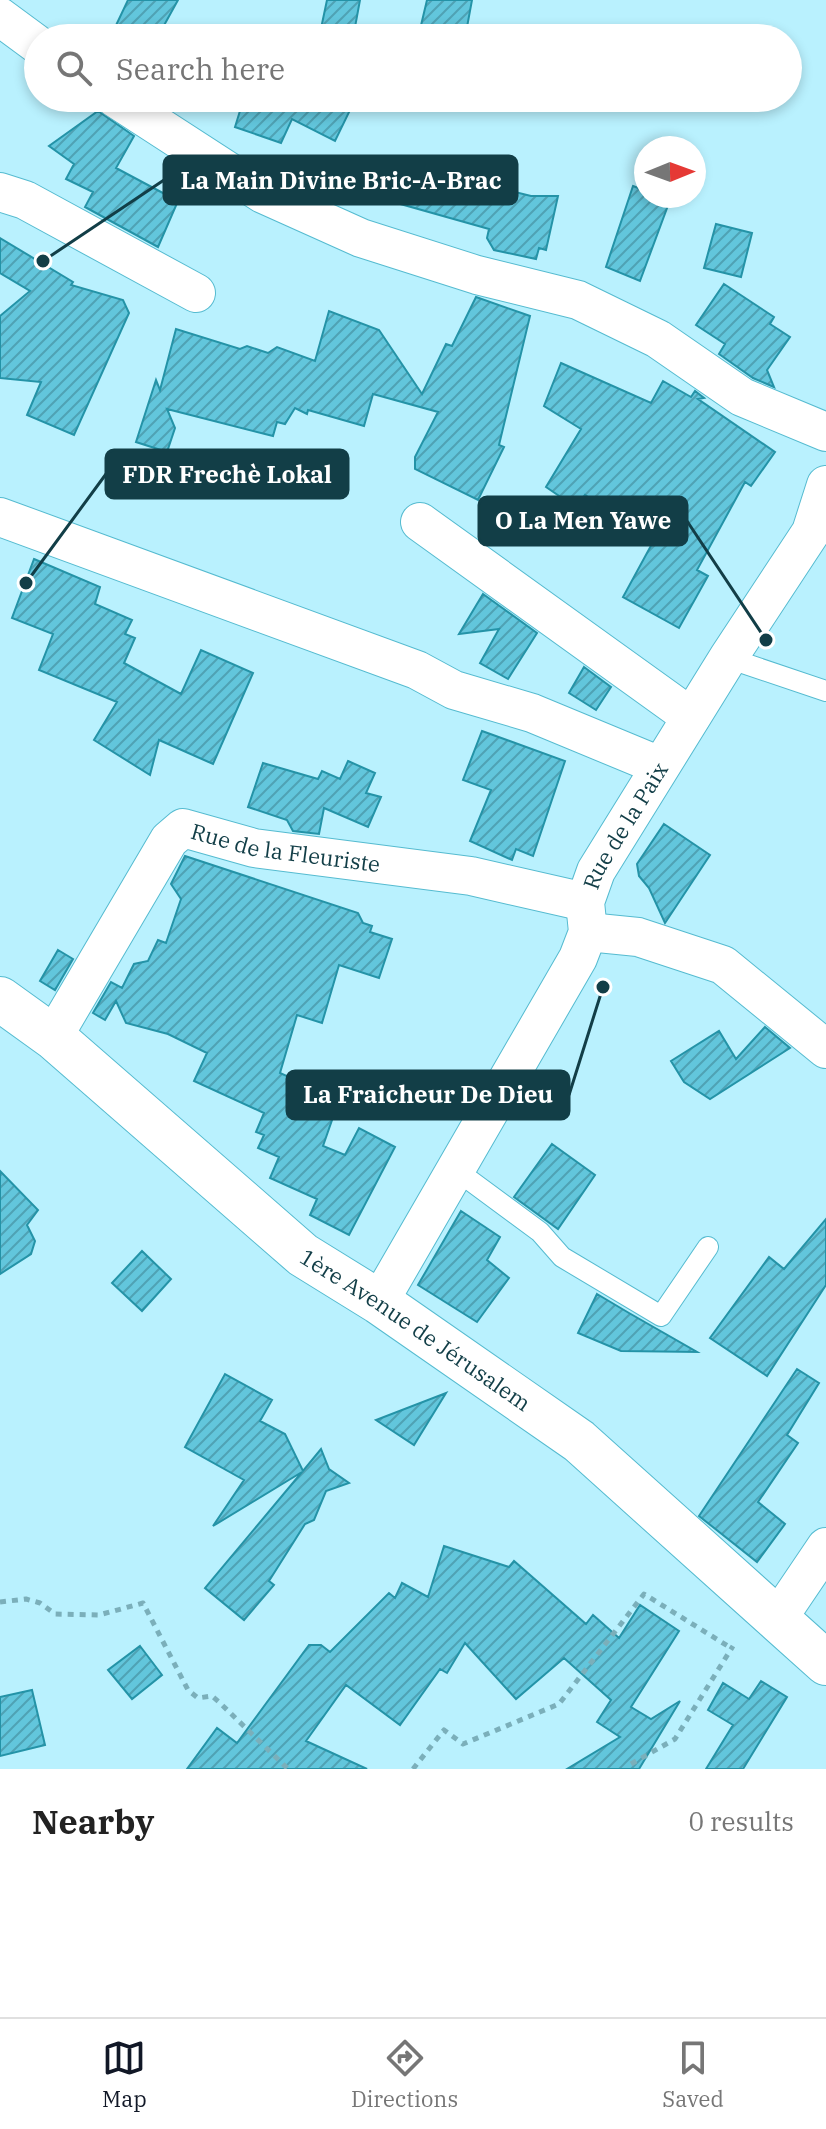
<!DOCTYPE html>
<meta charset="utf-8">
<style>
body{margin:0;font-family:"IBM Plex Serif",serif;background:#f6f6f6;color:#222}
.compass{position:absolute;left:634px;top:136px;width:72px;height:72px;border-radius:50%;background:#fff;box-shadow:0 4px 12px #0003;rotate:89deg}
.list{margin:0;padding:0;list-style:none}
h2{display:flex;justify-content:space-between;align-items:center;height:104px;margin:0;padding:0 32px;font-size:34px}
h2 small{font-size:26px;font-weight:400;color:#767676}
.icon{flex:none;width:44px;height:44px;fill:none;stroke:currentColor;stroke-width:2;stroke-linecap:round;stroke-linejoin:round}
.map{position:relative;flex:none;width:826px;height:1769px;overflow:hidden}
.search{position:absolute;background:#fff;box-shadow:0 4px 12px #0003;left:24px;right:24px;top:24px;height:88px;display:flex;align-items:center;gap:20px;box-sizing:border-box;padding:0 28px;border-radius:44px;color:#767676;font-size:30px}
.sheet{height:248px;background:#fff}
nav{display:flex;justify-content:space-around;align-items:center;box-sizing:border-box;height:112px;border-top:2px solid #e0e0e0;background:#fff;font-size:22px;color:#767676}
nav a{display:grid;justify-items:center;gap:4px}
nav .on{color:#111827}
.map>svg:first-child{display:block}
</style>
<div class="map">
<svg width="826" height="1769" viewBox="0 0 826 1769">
<defs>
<pattern id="building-hatch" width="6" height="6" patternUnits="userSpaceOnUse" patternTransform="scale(2)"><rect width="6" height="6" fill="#62c6dc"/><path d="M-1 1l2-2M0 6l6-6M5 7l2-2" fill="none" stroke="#4fa2b4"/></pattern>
</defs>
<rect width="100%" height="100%" fill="#b9f1fe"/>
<path fill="url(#building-hatch)" stroke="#2493a7" stroke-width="2" d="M128 0H178L157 38 145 31 133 38H110Z
M327 0H360L353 38H319Z
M427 0H472L465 38H418Z
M244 98H336L352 106 335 141 292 119 281 143 235 127Z
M98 111 134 136 116 168 178 201 158 247 85 207 93 192 66 179 74 164 49 146Z
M379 170 496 200 499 188 531 196H558L546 250 539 248 536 259 494 250 487 238 489 229 372 196Z
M633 186 646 191V196L670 200 640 281 606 267Z
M716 224 752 233 741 277 704 268Z
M0 238 73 282 71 285 123 300 129 313 74 435 27 415 41 382 0 378V316L30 291 0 273Z
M724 284 774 317 770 324 790 337 767 370 774 387 753 378 719 354 725 344 696 325Z
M476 297 530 316 499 445 504 447 478 500 415 469V457L438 412 373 394 364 426 308 410 307 414 295 408 285 424 277 422 273 436 167 409 175 428 167 452 136 442 156 380 160 390 176 329 240 349 247 346 268 353 277 347 315 361 329 311 379 330 422 394 446 344 452 346Z
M561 363 651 403 663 381 691 397 695 391 704 398 698 399 775 452 751 486 745 482 697 570 708 576 679 628 623 597 653 542 585 495 577 508 546 487 581 429 544 406Z
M34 559 100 587 95 604 132 620 125 634 135 638 124 663 181 694 201 650 253 673 213 764 159 740 150 775 94 740 117 702 39 670 53 634 12 618Z
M483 594 537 633 508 679 480 663 499 629 459 634Z
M584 667 611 687 596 710 569 693Z
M482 731 565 761 533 856 516 849 512 860 470 841 491 790 463 780Z
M348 761 375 773 366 793 381 797 368 827 324 808 319 834 293 831 287 820 248 807 263 763 318 779 322 771 340 779Z
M664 824 710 855 665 923 649 888 639 876 637 864Z
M185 856 358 913 363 923 372 926 370 932 392 939 379 978 339 965 322 1023 297 1015 280 1073 339 1100 323 1146 345 1155 359 1128 395 1147 349 1235 310 1215 317 1199 270 1178 279 1157 258 1148 264 1135 256 1132 264 1113 194 1081 207 1053 168 1034 126 1023 116 1001 105 1020 93 1013 111 982 122 988 134 964 148 961 158 940 166 943 181 899 171 884Z
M58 950 73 959 55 990 40 981Z
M765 1027 790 1048 710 1099 684 1082 671 1061 719 1031 736 1059Z
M552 1144 595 1175 558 1229 514 1197Z
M0 1171 38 1210 27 1225 35 1241 31 1254 0 1274Z
M461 1211 500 1237 487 1260 509 1278 477 1322 418 1285Z
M826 1219V1285L767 1376 710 1338 769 1257 784 1269Z
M142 1251 171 1279 142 1311 112 1283Z
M597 1294 629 1313 697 1352 621 1351 578 1333Z
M797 1369 819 1383 787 1435 798 1443 758 1502 785 1524 757 1562 699 1516Z
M225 1374 272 1400 260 1421 285 1434 303 1471 321 1449 329 1469 349 1483 326 1491 314 1520 305 1524 269 1581 274 1585 244 1620 205 1588 302 1472 213 1526 244 1480 185 1447Z
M446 1393 414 1445 376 1420Z
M444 1546 509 1567 514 1561 586 1624 593 1615 619 1638 640 1605 679 1631 631 1707 651 1719 680 1701 639 1769H567L620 1737 597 1722 611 1700 564 1658 516 1699 465 1643 447 1673 440 1669 400 1725 346 1685 306 1741 367 1769H187L217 1728 237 1743 309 1645H321L330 1652 389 1593 395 1598 402 1583 428 1597Z
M140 1646 162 1675 132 1699 108 1670Z
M761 1681 787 1697 743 1769H706L733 1725 708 1710 723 1683 749 1699Z
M32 1690 45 1745 0 1756V1697Z"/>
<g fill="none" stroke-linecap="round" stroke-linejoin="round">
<g stroke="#55bbd0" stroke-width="22">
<path id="lane" d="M728 658 826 691
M456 1170 540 1232 562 1257 661 1316 708 1247"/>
</g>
<g stroke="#55bbd0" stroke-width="40">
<g id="street">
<path d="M0 17 38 45"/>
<path d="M115 98 263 194 361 238 477 275 578 300 658 339 742 397 826 432"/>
<path d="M0 192 25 200 196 293"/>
<path d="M0 517 417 670 454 690 532 713 660 766"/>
<path d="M420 522 691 717"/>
<path d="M588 932 638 937 723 965 826 1049"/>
<path id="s1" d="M53 1037 169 840 183 828 254 848 471 876 585 902"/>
<path id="s2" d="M379 1302 578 958 588 932 585 902 596 871 728 658 811 532 826 485"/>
<path d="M778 1618 826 1547"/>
</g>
</g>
<g stroke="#55bbd0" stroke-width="46">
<g id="secondary">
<path id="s3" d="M0 999 53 1037 303 1255 379 1302 579 1441 826 1663"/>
</g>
</g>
<path stroke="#7bafba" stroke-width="5" stroke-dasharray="6 6" stroke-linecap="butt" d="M0 1602 26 1599 40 1603 55 1614 99 1615 143 1603 188 1690 198 1698 212 1696 219 1702 288 1769
M631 1764 675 1739 733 1646
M413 1769 444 1730 463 1744 559 1704 644 1594 731 1648"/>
<use href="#lane" stroke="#fff" stroke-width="20"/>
<use href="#street" stroke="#fff" stroke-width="38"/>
<use href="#secondary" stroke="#fff" stroke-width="44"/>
</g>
<g text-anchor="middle" stroke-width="6" stroke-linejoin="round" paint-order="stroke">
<g font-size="22" fill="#123e47" stroke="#fff">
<text dy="8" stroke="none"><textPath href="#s2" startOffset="542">Rue de la Paix</textPath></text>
<text dy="8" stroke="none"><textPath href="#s1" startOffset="352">Rue de la Fleuriste</textPath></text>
<text dy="8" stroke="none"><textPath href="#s3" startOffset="532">1ère Avenue de Jérusalem</textPath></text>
</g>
</g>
<path fill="none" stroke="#123e47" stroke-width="3" d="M43 261L164 180M26 583L106 474M766 640L687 521M603 987L569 1095"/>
<g fill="#123e47" stroke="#fff" stroke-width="3">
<circle cx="43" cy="261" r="8"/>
<circle cx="26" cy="583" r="8"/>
<circle cx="766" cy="640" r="8"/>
<circle cx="603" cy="987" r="8"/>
</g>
<g fill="#123e47" stroke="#123e47" stroke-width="3">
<rect x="164" y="156" width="353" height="48" rx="8"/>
<rect x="106" y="450" width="242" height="48" rx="8"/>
<rect x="479" y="497" width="208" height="48" rx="8"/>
<rect x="287" y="1071" width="282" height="48" rx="8"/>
</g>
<g font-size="24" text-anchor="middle" font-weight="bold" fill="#fff">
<text x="341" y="189">La Main Divine Bric-A-Brac</text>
<text x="227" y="483">FDR Frechè Lokal</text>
<text x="583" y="529">O La Men Yawe</text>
<text x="428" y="1103">La Fraicheur De Dieu</text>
</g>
</svg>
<svg class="compass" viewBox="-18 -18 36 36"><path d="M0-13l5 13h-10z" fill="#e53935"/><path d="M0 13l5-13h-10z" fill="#767676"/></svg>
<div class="search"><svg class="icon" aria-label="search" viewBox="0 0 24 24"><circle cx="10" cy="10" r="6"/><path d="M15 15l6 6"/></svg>Search here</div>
</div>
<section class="sheet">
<h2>Nearby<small>0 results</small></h2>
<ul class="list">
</ul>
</section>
<nav>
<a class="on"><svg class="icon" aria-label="map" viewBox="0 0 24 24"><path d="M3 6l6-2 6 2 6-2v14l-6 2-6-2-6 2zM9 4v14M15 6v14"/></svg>Map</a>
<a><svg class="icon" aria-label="directions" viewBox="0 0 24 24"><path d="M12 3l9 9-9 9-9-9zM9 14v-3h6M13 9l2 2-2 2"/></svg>Directions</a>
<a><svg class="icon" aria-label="saved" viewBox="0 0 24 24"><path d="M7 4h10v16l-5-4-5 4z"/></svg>Saved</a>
</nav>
